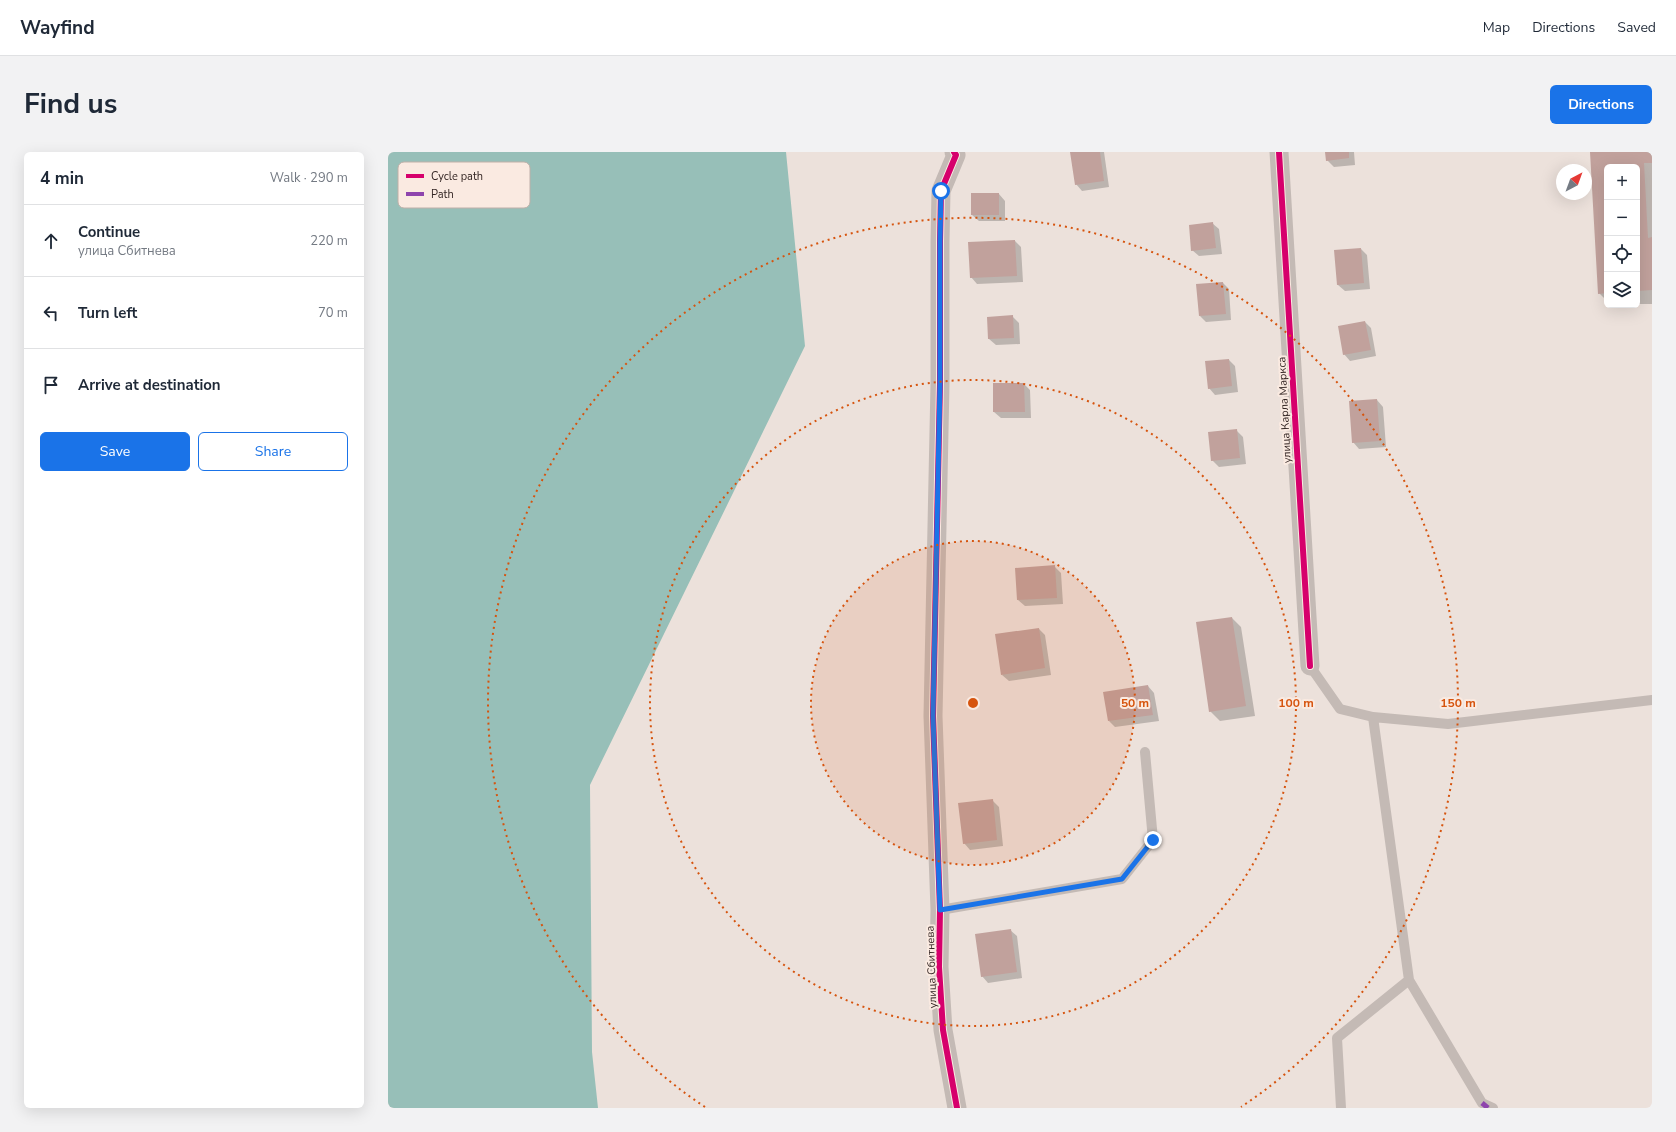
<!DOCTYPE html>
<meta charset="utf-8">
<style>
body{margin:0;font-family:"Nunito Sans",sans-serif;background:#f2f2f3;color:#1f2937}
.controls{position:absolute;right:12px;top:12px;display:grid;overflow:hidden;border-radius:6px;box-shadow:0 4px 16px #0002}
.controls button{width:36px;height:36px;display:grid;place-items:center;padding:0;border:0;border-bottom:1px solid #e0e1e3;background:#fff;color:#1f2937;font:20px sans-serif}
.compass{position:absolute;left:1168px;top:12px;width:36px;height:36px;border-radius:50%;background:#fff;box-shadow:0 4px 16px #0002;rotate:41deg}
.stop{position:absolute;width:12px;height:12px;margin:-9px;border:3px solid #1a73e8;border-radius:50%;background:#fff}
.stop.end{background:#1a73e8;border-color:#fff;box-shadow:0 1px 4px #0008}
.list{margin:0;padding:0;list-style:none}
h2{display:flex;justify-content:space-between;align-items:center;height:52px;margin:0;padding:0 16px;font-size:17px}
h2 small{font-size:13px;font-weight:400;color:#747a83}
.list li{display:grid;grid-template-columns:26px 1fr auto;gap:12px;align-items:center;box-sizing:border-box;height:72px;padding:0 16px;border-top:1px solid #e0e1e3}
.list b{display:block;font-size:15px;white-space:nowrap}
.list p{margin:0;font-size:13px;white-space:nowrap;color:#747a83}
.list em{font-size:13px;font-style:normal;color:#747a83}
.actions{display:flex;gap:8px;padding:12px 16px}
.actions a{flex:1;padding:9px 0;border:1px solid #1a73e8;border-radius:6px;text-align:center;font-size:14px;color:#1a73e8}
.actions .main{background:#1a73e8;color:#fff}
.icon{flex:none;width:22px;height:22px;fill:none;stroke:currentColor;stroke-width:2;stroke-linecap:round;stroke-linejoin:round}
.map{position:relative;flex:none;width:1264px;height:956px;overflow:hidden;border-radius:6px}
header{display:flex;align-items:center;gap:24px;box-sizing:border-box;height:56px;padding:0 20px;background:#fff;border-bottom:1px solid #e0e1e3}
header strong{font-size:19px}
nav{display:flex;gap:22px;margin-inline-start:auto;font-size:14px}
.intro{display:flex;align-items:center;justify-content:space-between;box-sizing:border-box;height:96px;padding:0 24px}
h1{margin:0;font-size:28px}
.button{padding:10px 18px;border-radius:6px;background:#1a73e8;color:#fff;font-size:14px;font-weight:700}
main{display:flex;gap:24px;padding:0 24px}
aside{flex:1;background:#fff;border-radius:6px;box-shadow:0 4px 16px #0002}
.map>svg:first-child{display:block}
</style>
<header>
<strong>Wayfind</strong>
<nav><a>Map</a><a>Directions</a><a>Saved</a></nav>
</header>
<div class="intro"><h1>Find us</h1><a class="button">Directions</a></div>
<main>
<aside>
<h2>4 min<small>Walk · 290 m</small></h2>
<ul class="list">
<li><svg class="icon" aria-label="ahead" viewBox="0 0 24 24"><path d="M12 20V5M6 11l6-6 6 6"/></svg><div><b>Continue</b><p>улица Сбитнева</p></div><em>220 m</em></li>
<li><svg class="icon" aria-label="left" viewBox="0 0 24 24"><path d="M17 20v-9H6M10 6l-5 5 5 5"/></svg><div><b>Turn left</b></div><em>70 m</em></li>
<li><svg class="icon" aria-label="arrive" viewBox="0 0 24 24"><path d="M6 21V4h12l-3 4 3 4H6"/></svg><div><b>Arrive at destination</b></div></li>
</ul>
<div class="actions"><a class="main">Save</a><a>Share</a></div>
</aside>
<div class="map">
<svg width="1264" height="956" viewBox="0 0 1264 956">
<rect width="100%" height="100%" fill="#ece1db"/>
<path fill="#97bfb8" d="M0 0H398L417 194 202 633 204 900 210 956H0Z"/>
<path fill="#0003" d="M683 0H716L721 35 694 39 688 32Z
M938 0H966L967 13 946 15 939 8Z
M1203 0H1264V152H1249V15H1219V149L1211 141Z
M611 42 617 49V69H591L584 63Z
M824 71 831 77 834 102 811 104 804 98Z
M627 89 633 95 635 130 589 132 583 125Z
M973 97 979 103 982 137 957 139 950 133 947 99Z
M835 131 841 137 843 168 818 170 812 164Z
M1223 153H1240L1224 154Z
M624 164 631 171 632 192 608 193 601 187 600 166Z
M977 170 983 176 988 204 962 209 956 202Z
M841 208 847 214 850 240 827 243 821 236Z
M636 232 642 238 643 266H613L606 260Z
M989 248 995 255 998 295 971 297 965 290Z
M848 278 855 285 858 312 831 315 824 308Z
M666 414 673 421 675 452 637 454 630 448Z
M844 466 853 475 867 564 832 569 822 559Z
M651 477 657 483 663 523 621 529 614 523Z
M760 534 766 541 771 569 727 575 721 569Z
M604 648 611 655 615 694 582 698 576 691Z
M622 778 629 784 634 826 600 831 594 824Z"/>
<path fill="#c1a19c" d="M682 0H712L716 29 687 33Z
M937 0H961V6L938 9Z
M1202 0H1264V11H1256L1260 86 1264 85V138L1249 139V15H1219V141L1210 142Z
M583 41H611V63H583Z
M825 70 828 96 803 99 801 73Z
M627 88 629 124 582 126 580 90Z
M973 96 976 131 949 133 946 98Z
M835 130 838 162 811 164 808 132Z
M625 163 626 186 600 187 599 165Z
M977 169 983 198 955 203 950 174Z
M841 207 844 234 820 237 817 209Z
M605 231H636L637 260H605Z
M989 247 992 289 964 291 961 249Z
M849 277 852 306 823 309 820 280Z
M667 413 669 446 629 448 627 416Z
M844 465 858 554 821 560 808 470Z
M651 476 657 516 613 523 607 482Z
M760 533 765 563 720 569 715 540Z
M605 647 609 688 575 692 570 651Z
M623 777 629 820 593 825 587 782Z"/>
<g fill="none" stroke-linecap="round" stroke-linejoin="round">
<path stroke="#c4bab5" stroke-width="10" d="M922 514 952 557 985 565 1060 572 1264 548
M985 565 1021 828 1094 951 1105 956
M552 758 734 727 765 688 757 600
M953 956 949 886 1021 828"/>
<path stroke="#c4bab5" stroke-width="19" d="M566 0 568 3 553 39 552 90V232L545 564 552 758 551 815 555 878 569 956
M891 0 922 514"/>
<path stroke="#8e44ad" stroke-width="5" stroke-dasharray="10 5" stroke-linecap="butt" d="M1094 951 1100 956"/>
<g stroke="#faeae1" stroke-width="8">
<path id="cycleway" d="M566 0 568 3 553 39 552 90V232L545 564 552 758 551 815 555 878 569 956
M891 0 922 514"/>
</g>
<use href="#cycleway" stroke="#d6006c" stroke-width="6"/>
</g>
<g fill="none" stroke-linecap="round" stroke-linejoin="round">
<path stroke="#1a73e8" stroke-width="5" d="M553 39 552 90V232L545 564 552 758 734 727 765 688"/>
</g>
<circle cx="585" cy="551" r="162" fill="#d6540e" fill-opacity=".12"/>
<g fill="none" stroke="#d6540e" stroke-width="2" stroke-dasharray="2 4">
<circle cx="585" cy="551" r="162"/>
<circle cx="585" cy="551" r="323"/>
<path d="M317 955A485 485 0 1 1 853 955"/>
</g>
<g text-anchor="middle" stroke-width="4" stroke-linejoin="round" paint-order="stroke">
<g font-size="11" fill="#342624" stroke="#faeae1">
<text transform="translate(896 258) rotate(-93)" y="4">улица Карла Маркса</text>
<text transform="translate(543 815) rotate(-92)" y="4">улица Сбитнева</text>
</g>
</g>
<rect x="10" y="10" width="132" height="46" rx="6" fill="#faeae1" stroke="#bfafa8" stroke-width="1"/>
<rect x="18" y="22" width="18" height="4" fill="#d6006c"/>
<rect x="18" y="40" width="18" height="4" fill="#8e44ad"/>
<g font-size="11" fill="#342624">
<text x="43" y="28">Cycle path</text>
<text x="43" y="46">Path</text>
</g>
<circle cx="585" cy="551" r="6" fill="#d6540e" stroke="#faeae1" stroke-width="2"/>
<g font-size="12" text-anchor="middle" font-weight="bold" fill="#d6540e" stroke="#faeae1" stroke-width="4" stroke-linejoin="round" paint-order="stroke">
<text x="747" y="555">50 m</text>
<text x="908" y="555">100 m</text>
<text x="1070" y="555">150 m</text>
</g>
</svg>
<div class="controls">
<button>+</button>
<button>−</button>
<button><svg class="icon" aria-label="locate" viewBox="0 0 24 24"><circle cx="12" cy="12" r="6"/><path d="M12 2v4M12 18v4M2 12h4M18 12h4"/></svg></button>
<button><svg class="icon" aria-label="layers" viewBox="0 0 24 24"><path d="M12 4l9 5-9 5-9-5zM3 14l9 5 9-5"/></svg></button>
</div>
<svg class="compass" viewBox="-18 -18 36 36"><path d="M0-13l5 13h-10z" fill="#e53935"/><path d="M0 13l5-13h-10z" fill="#747a83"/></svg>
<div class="stop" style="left:553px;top:39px"></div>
<div class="stop end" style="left:765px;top:688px"></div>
</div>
</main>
